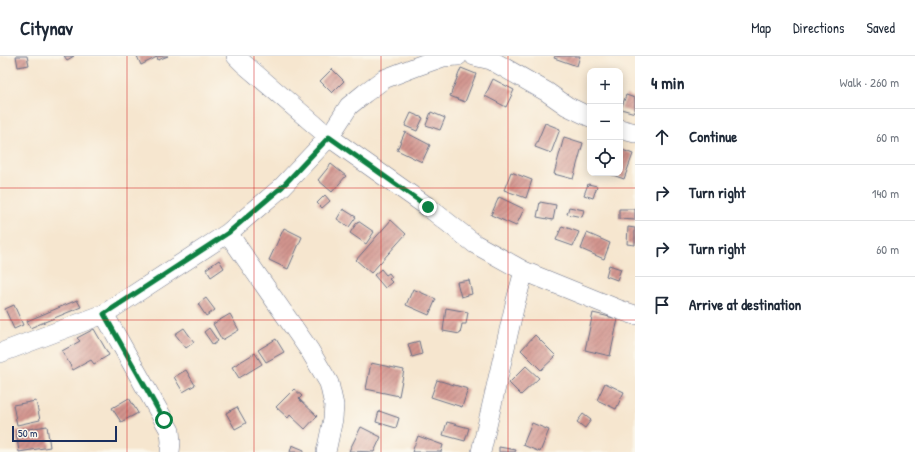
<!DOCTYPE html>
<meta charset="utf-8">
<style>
body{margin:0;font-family:"Patrick Hand",sans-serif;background:#f2f2f3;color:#1f2937}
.controls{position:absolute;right:12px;top:12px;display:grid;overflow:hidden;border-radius:8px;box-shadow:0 2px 10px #0003}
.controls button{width:36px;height:36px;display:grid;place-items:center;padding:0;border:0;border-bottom:1px solid #e0e1e3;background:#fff;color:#1f2937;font:20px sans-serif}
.scale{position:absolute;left:12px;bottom:10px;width:105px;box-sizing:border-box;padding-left:4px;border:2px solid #1b2f5e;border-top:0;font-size:11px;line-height:14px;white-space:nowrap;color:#1b2f5e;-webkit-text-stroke:3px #fbf7ec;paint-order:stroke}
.stop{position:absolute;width:12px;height:12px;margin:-9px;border:3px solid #0b8043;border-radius:50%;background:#fff}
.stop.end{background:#0b8043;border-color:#fff;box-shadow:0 1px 4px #0008}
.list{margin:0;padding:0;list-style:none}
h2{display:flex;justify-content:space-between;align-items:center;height:52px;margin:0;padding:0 16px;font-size:17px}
h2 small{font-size:13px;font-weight:400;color:#747a83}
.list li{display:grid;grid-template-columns:26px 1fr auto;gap:12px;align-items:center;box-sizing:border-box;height:56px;padding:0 16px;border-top:1px solid #e0e1e3}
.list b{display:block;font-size:15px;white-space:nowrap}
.list em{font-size:13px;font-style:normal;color:#747a83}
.icon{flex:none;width:22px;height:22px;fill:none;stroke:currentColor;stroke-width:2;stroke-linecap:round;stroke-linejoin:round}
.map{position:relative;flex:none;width:635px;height:396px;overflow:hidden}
header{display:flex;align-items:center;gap:24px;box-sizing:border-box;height:56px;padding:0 20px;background:#fff;border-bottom:1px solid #e0e1e3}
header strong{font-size:19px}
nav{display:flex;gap:22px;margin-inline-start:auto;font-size:14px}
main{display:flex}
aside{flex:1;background:#fff}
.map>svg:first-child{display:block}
</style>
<header>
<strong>Citynav</strong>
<nav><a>Map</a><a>Directions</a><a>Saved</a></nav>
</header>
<main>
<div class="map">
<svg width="635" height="396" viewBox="0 0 635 396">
<defs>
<pattern id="building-hatch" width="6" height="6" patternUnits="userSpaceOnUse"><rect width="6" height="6" fill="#d2948e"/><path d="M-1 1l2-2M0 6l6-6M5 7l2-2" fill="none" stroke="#aa7977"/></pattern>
</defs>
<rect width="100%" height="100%" fill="#fbf7ec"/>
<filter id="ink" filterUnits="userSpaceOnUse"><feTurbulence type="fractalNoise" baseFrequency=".025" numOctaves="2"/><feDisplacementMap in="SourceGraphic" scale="8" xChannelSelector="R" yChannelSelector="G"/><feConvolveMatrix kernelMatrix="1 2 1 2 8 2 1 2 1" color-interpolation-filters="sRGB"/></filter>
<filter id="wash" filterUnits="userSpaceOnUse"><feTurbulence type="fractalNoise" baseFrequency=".012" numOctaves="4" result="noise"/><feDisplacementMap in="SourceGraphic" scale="16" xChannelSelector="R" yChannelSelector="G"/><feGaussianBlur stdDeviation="0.9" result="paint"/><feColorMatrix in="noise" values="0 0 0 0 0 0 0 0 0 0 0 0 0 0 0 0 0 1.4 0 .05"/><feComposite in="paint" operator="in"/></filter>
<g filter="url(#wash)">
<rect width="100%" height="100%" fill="#f6e6cf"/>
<g id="blocks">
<path fill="url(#building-hatch)" d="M16 0H27L29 9 18 11Z
M64 0H74L67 4Z
M137 0H168L158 4 157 1 141 9Z
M555 0H580L577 10 554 2Z
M461 12 476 18 465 46 450 40Z
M332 13 344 25 332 37 320 25Z
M493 23 514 34 506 51 485 40Z
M626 39 635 42V57L621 53Z
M431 56 445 62 440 74 426 69Z
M411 57 423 62 417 75 405 70Z
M545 67 560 73 551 97 535 91Z
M405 76 430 89 422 106 397 94Z
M564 81 583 87 573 123 554 118Z
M620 93 633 98 624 123 607 117H620Z
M331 108 346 120 332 136 318 124Z
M511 116 532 124 526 142 504 134Z
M588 128 597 130 593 142 584 139Z
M325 139 330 145 322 152 317 147Z
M499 141 524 153 516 170 491 159Z
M540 146 556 149 553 164 537 161Z
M569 151 584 154 582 161 567 158Z
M343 153 356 161 349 171 337 163Z
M619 153H635V164L619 163Z
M391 164 406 178 371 217 356 204Z
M358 165 374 176 366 188 350 177Z
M562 170 579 176 573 190 556 184Z
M628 171 635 172V189L627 188Z
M284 172 302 181 288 213 269 204Z
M587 177 610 187 604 203 581 193Z
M219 204 224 212 211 221 206 213Z
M609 209 621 213 617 224 606 220Z
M381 213 386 219 389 217 392 221 389 223 392 226 385 232 374 219Z
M469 224 472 238 461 241 457 226Z
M413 233 436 243 429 259 406 249Z
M206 242 215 254 206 260 198 248Z
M77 244 81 251 30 272 27 265Z
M14 249 23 269 14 273 5 253Z
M446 252 468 256 466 268H462L460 278 443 275Z
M593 257 618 263 610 300 585 294Z
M230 258 239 274 222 284 213 268Z
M184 272 194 286 186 292 175 278Z
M209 272 218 285 213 289 204 276Z
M94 273 109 299 94 308 91 304 73 314 62 295 80 285 77 282Z
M535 279 556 300 541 314 521 294Z
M276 283 284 296 266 306 258 294Z
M419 285 422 298 412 301 408 288Z
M255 297 262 308 239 322 232 311Z
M371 307 404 314 399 340 366 333Z
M526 310 539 322 521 339 509 327Z
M186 314 195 329 183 336 174 321Z
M437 324 468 333 462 351 431 341Z
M605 327 624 336 616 353 597 344Z
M294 333 302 340 299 343 317 360 305 373 290 359 288 362 276 351Z
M129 342 138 357 121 366 112 352Z
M36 345 40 364 17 369 13 349Z
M237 351 246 367 235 373 226 357Z
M379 355 399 362 396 372 376 366Z
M583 358 591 364 585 372 577 366Z
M447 366 469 372 465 385 443 379Z
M532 367 549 374 540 396 523 389Z
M47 370 50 391 19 396 16 375Z
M361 371 381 381 374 396 349 395Z
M418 380 443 389 441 396H412Z
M292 389 304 394V396H290Z
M499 391 516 394 515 396H499Z"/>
</g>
</g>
<g filter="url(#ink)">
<use href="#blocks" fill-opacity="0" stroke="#686f86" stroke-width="1"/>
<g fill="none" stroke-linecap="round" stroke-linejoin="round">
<g stroke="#686f86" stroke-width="20">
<path id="minor" d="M236 0 244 8 329 81 428 151 475 188 524 215 620 254 635 259
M474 0 491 4 547 36 567 50 590 61
M620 73 635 77
M228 177 310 295 329 327 334 349 333 363 326 396
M104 258 170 375 171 386 170 396
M0 297 104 258 228 177 282 131 329 81 349 50 365 37 384 23 418 10 443 1 458 0
M481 396 515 248 524 215"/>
</g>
<use href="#minor" stroke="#fff" stroke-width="19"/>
</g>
</g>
<g fill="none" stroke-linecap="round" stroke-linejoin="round" filter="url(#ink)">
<path stroke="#0b8043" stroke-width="5" d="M164 364 104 258 228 177 282 131 329 81 428 151"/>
</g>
<path fill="none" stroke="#d62828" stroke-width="1" stroke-opacity="0.55" d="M127 0V396M254 0V396M381 0V396M508 0V396M0 132H635M0 264H635"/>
</svg>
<div class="controls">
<button>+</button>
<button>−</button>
<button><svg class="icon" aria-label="locate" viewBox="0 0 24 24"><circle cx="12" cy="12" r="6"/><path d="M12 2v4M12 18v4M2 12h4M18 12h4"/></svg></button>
</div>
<div class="scale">50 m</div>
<div class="stop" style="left:164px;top:364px"></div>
<div class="stop end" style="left:428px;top:151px"></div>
</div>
<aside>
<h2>4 min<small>Walk · 260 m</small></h2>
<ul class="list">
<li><svg class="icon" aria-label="ahead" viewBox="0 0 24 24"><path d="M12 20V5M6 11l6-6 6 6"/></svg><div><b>Continue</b></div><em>60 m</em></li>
<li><svg class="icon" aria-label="right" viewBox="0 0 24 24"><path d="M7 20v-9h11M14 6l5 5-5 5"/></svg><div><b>Turn right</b></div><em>140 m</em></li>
<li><svg class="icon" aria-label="right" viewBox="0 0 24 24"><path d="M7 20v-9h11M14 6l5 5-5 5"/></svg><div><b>Turn right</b></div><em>60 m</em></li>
<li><svg class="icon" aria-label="arrive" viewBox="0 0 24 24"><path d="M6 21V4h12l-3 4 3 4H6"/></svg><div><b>Arrive at destination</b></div></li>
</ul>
</aside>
</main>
